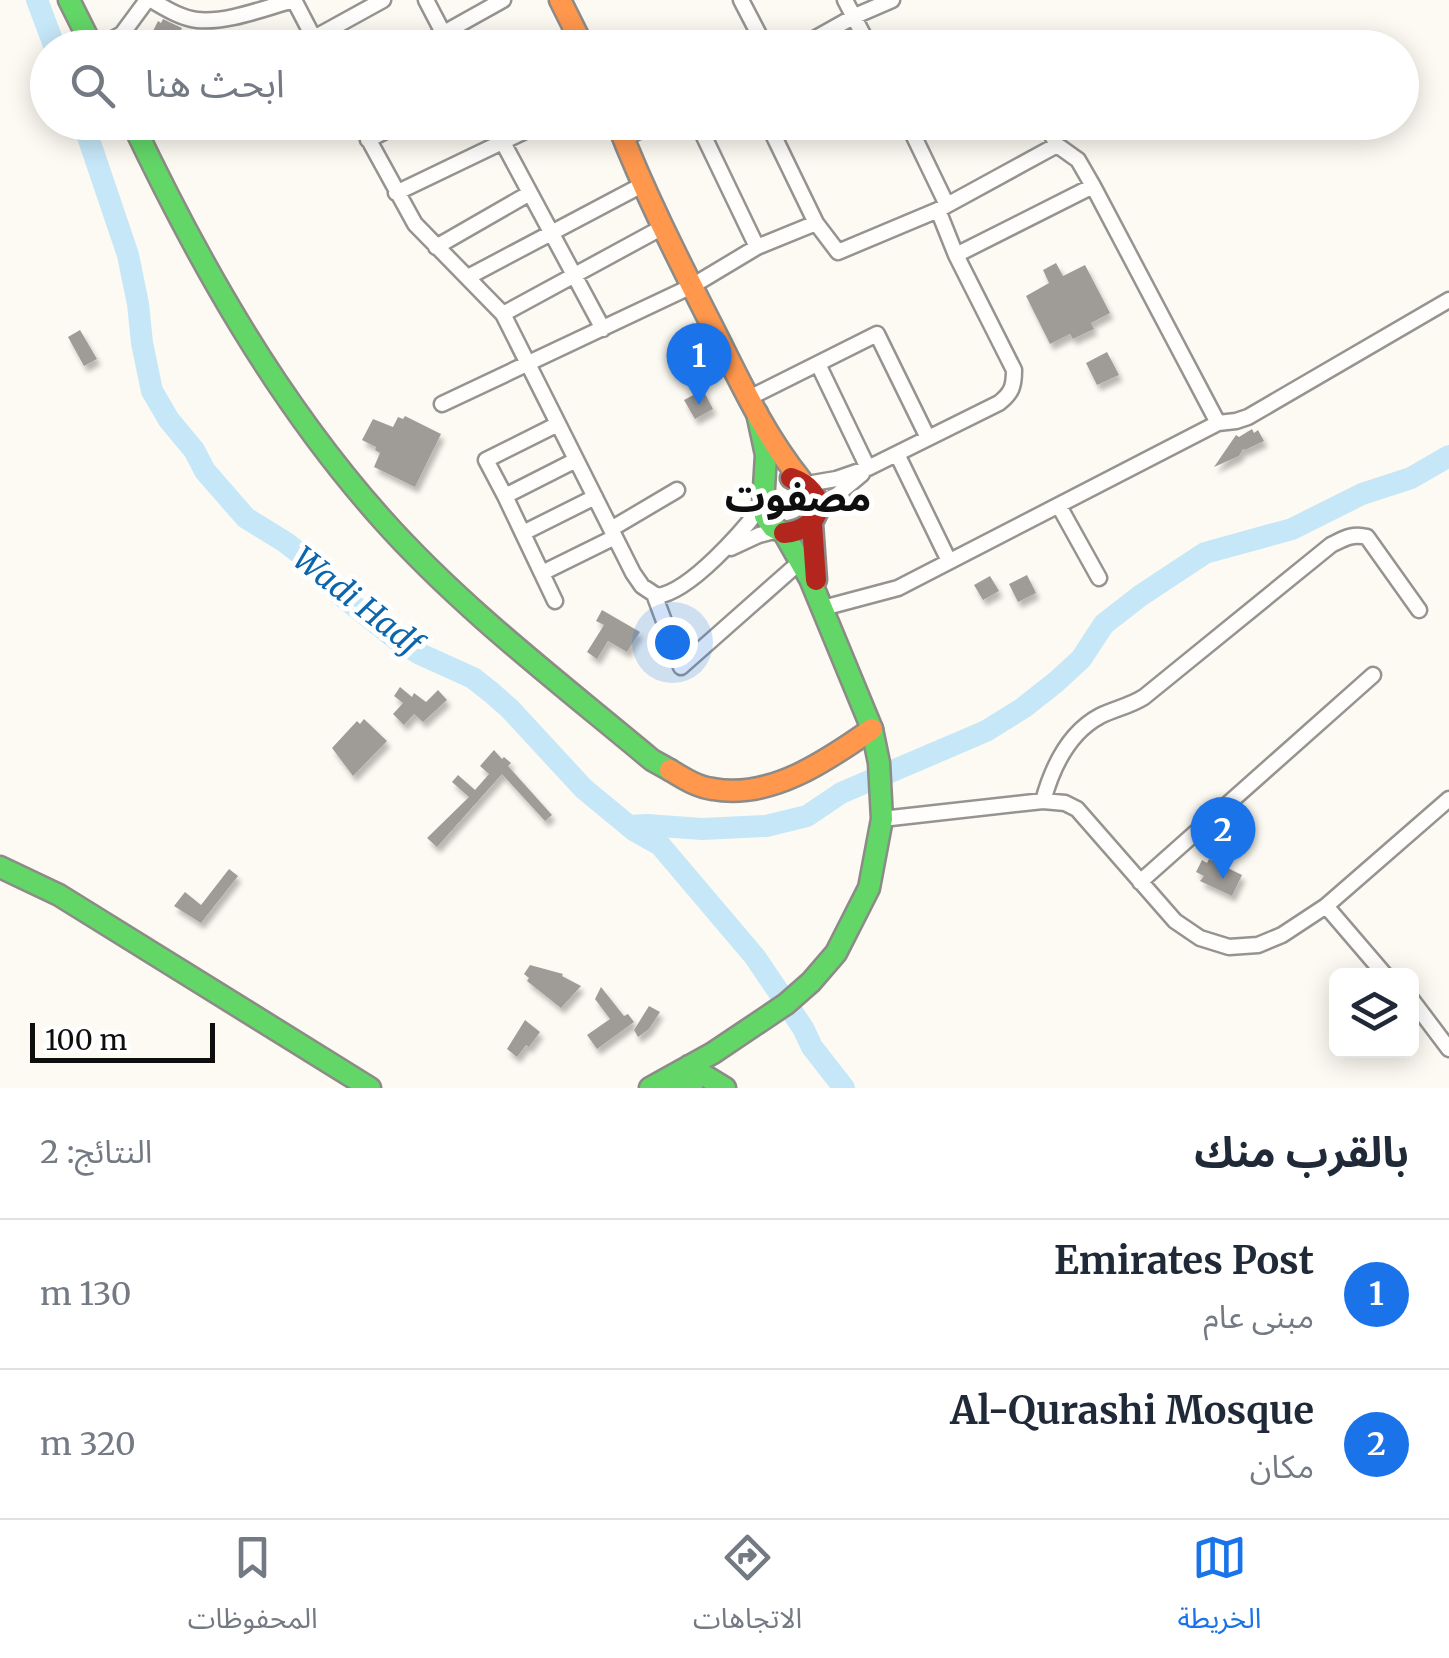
<!DOCTYPE html>
<html lang="ar">
<meta charset="utf-8">
<style>
body{margin:0;font-family:Merriweather,"Noto Sans Arabic",serif;background:#f2f2f3;color:#1f2937;direction:rtl}
.controls{position:absolute;right:30px;bottom:30px;display:grid;overflow:hidden;border-radius:15px;box-shadow:0 5px 25px #0003}
.controls button{width:90px;height:90px;display:grid;place-items:center;padding:0;border:0;border-bottom:2px solid #e0e1e3;background:#fff;color:#1f2937;font:50px sans-serif}
.scale{position:absolute;left:30px;bottom:25px;width:185px;box-sizing:border-box;padding-left:10px;border:5px solid #0e0e0e;border-top:0;font-size:28px;line-height:35px;white-space:nowrap;color:#0e0e0e;-webkit-text-stroke:8px #fff;paint-order:stroke}
.you{position:absolute;left:672px;top:642px;width:35px;height:35px;margin:-25px;border:8px solid #fff;border-radius:50%;background:#1a73e8;box-shadow:0 0 0 15px #1a73e833}
.badge{display:grid;place-items:center;width:65px;height:65px;border-radius:50%;background:#1a73e8;color:#fff;font-size:32px;font-weight:700}
.pin{position:absolute;translate:-50% -82px;filter:drop-shadow(0 2px 5px #0008)}
.pin::after{content:'';position:absolute;top:52px;width:35px;height:30px;background:inherit;clip-path:polygon(0 0,100% 0,50% 100%)}
.list{margin:0;padding:0;list-style:none}
h2{display:flex;justify-content:space-between;align-items:center;height:130px;margin:0;padding:0 40px;font-size:42px}
h2 small{font-size:32px;font-weight:400;color:#747a83}
.list li{display:grid;grid-template-columns:65px 1fr auto;gap:30px;align-items:center;box-sizing:border-box;height:150px;padding:0 40px;border-top:2px solid #e0e1e3}
.list b{display:block;font-size:38px;white-space:nowrap}
.list p{margin:0;font-size:32px;white-space:nowrap;color:#747a83}
.list em{font-size:32px;font-style:normal;color:#747a83}
.icon{flex:none;width:55px;height:55px;fill:none;stroke:currentColor;stroke-width:2;stroke-linecap:round;stroke-linejoin:round}
.map{position:relative;flex:none;width:1449px;height:1088px;overflow:hidden;direction:ltr}
.search{position:absolute;background:#fff;box-shadow:0 5px 25px #0003;left:30px;right:30px;top:30px;height:110px;display:flex;align-items:center;gap:25px;box-sizing:border-box;padding:0 35px;border-radius:55px;color:#747a83;font-size:38px}
.sheet{height:430px;background:#fff}
nav{display:flex;justify-content:space-around;align-items:center;box-sizing:border-box;height:140px;border-top:2px solid #e0e1e3;background:#fff;font-size:28px;color:#747a83}
nav a{display:grid;justify-items:center;gap:5px}
nav .on{color:#1a73e8}
.map>svg:first-child{display:block}
</style>
<div class="map">
<svg width="1449" height="1088" viewBox="0 0 1449 1088">
<defs>
<filter id="shadow"><feDropShadow dx="3.5" dy="6" stdDeviation="2.5" flood-color="#0004"/></filter>
</defs>
<rect width="100%" height="100%" fill="#fcfaf2"/>
<g fill="none" stroke-linecap="round" stroke-linejoin="round">
<path stroke="#c6e7f8" stroke-width="22" d="M37 0 55 48
M83 122 128 255 138 304 142 343 152 391 169 420 194 450 205 471 246 518 285 542 315 565 338 593 397 640 420 654 473 678 492 693 510 709 584 789 635 831 660 845 755 957 803 1028 812 1047 844 1088
M630 826 647 825 702 829 766 826 807 816 841 793 986 731 1023 708 1056 682 1081 659 1104 624 1140 596 1205 553 1292 529 1362 494 1411 478 1449 456"/>
</g>
<path fill="#9f9c98" filter="url(#shadow)" d="M163 19 182 28 171 48H144L154 34 152 33 158 21 161 23Z
M1056 263 1063 276 1085 265 1110 313 1091 323 1094 329 1079 336 1073 339 1070 334 1050 344 1026 296 1049 283 1043 270Z
M80 330 97 359 84 366 68 337Z
M1107 352 1119 375 1097 385 1086 363Z
M703 390 713 409 695 419 684 400Z
M405 416 441 434 415 487 374 467 380 453 375 450 376 447 362 440 373 419 393 427 398 417 403 419Z
M1252 429 1254 433 1258 430 1264 441 1245 450 1243 449 1239 456 1214 467 1236 435 1239 437Z
M1027 575 1036 593 1018 602 1009 584Z
M990 576 999 591 983 600 974 585Z
M602 610 640 632 627 652 608 641 597 659 587 652 604 625 596 621Z
M400 687 412 697 414 693 426 702 438 690 447 700 423 722 414 714 404 725 393 714 403 703 394 696Z
M364 719 387 741 353 776 332 748 357 721 360 724Z
M494 750 502 759 504 757 511 763 508 766 552 815 545 821 502 774 437 847 427 838 469 797 452 782 458 775 475 790 489 774 480 766Z
M1209 859 1242 875 1232 896 1200 881 1204 876 1196 872 1202 860 1207 863Z
M229 869 238 876 201 923 174 906 185 892 201 905Z
M530 965 563 974 562 976 581 986 561 1008 527 981 529 978 524 974Z
M601 987 620 1011 624 1016 628 1014 634 1022 597 1049 587 1035 610 1019 595 999Z
M649 1006 660 1012 649 1029 638 1037 634 1030Z
M525 1020 540 1032 529 1047 526 1045 517 1057 507 1049Z"/>
<g fill="none" stroke-linecap="round" stroke-linejoin="round">
<g stroke="#959491" stroke-width="19">
<path id="street" d="M151 0C165 8 180 18 197 20 228 23 264 8 294 0
M294 0 319 48
M426 0 451 48
M741 0 766 48
M845 0 870 48
M314 38 383 0
M96 48 122 34 147 0
M417 48 503 0
M798 48 855 16 892 0
M359 122 415 224 503 314 633 573 642 586 657 596C690 592 744 530 763 504
M492 122 603 329
M697 122 757 247
M767 122 816 223 838 252 938 210 1057 145
M907 122 947 205
M1045 122 1057 145 1078 160 1093 186 1218 423
M913 134 937 122
M623 139 656 122
M368 140 403 122
M396 193 544 122
M938 210 956 255
M436 247 530 193
M468 277 642 185
M503 314 663 227
M818 364 868 468
M749 398 877 334 928 438
M442 404 692 286 757 247 816 223
M897 454 949 561
M807 484 836 479 868 468 999 403C1012 393 1014 386 1014 370L956 255 1093 186
M505 496 486 460 558 424
M1059 506 1099 578
M816 517 831 500 862 474
M611 529 677 490
M523 533 595 497
M731 548 759 535 778 530
M542 573 615 537
M654 594 681 667 801 561
M555 601 505 496 576 460
M823 608 898 588 1218 423 1236 421 1248 417 1449 300
M1043 801C1052 768 1068 733 1100 716 1114 709 1130 706 1144 697L1331 545C1343 539 1352 533 1367 537L1419 610
M882 819 1043 801 1065 803 1077 809 1175 921 1200 938 1229 947 1258 945 1282 935 1326 906 1449 799
M1140 882 1373 675
M1326 906 1386 976
M1412 1000 1449 1049"/>
</g>
<g stroke="#8c8b87" stroke-width="25">
<path id="fast" d="M69 0 93 48
M132 122C199 263 277 401 381 518 461 608 560 683 652 760L670 770
M0 867 59 895 370 1088
M689 1066 725 1088
M657 1085H682L692 1088
M650 1088 713 1053 786 1004 811 982 836 953 869 888 882 819 879 763 872 729 810 579 784 533 773 527 765 516 763 504 766 455 757 413"/>
</g>
<g stroke="#8c8b87" stroke-width="25">
<path id="slow" d="M560 0 584 48
M617 122C644 192 678 259 712 326 739 379 763 433 801 480
M670 770C683 778 697 787 713 789 770 800 828 760 872 729"/>
</g>
<g stroke="#8c8b87" stroke-width="25">
<path id="jam" d="M812 524 816 580
M784 533C825 529 830 492 791 478"/>
</g>
<use href="#street" stroke="#fffefd" stroke-width="14"/>
<use href="#fast" stroke="#63d668" stroke-width="20"/>
<use href="#slow" stroke="#ff974d" stroke-width="20"/>
<use href="#jam" stroke="#b3261e" stroke-width="20"/>
</g>
<g text-anchor="middle" stroke-width="10" stroke-linejoin="round" paint-order="stroke">
<g font-size="32" font-style="italic" fill="#0d66ab" stroke="#fff">
<text transform="translate(357 601) rotate(38)" y="11">Wadi Hadf</text>
</g>
<g font-size="40" font-weight="bold" fill="#0e0e0e" stroke="#fff">
<text x="798" y="511">مصفوت</text>
</g>
</g>
</svg>
<div class="controls">
<button><svg class="icon" aria-label="layers" viewBox="0 0 24 24"><path d="M12 4l9 5-9 5-9-5zM3 14l9 5 9-5"/></svg></button>
</div>
<div class="scale">100 m</div>
<div class="you"></div>
<div class="pin badge" style="left:699px;top:405px">1</div>
<div class="pin badge" style="left:1223px;top:879px">2</div>
<div class="search"><svg class="icon" aria-label="search" viewBox="0 0 24 24"><circle cx="10" cy="10" r="6"/><path d="M15 15l6 6"/></svg>ابحث هنا</div>
</div>
<section class="sheet">
<h2>بالقرب منك<small>النتائج: 2</small></h2>
<ul class="list">
<li><span class="badge">1</span><div><b>Emirates Post</b><p>مبنى عام</p></div><em>130 m</em></li>
<li><span class="badge">2</span><div><b>Al-Qurashi Mosque</b><p>مكان</p></div><em>320 m</em></li>
</ul>
</section>
<nav>
<a class="on"><svg class="icon" aria-label="map" viewBox="0 0 24 24"><path d="M3 6l6-2 6 2 6-2v14l-6 2-6-2-6 2zM9 4v14M15 6v14"/></svg>الخريطة</a>
<a><svg class="icon" aria-label="directions" viewBox="0 0 24 24"><path d="M12 3l9 9-9 9-9-9zM9 14v-3h6M13 9l2 2-2 2"/></svg>الاتجاهات</a>
<a><svg class="icon" aria-label="saved" viewBox="0 0 24 24"><path d="M7 4h10v16l-5-4-5 4z"/></svg>المحفوظات</a>
</nav>
